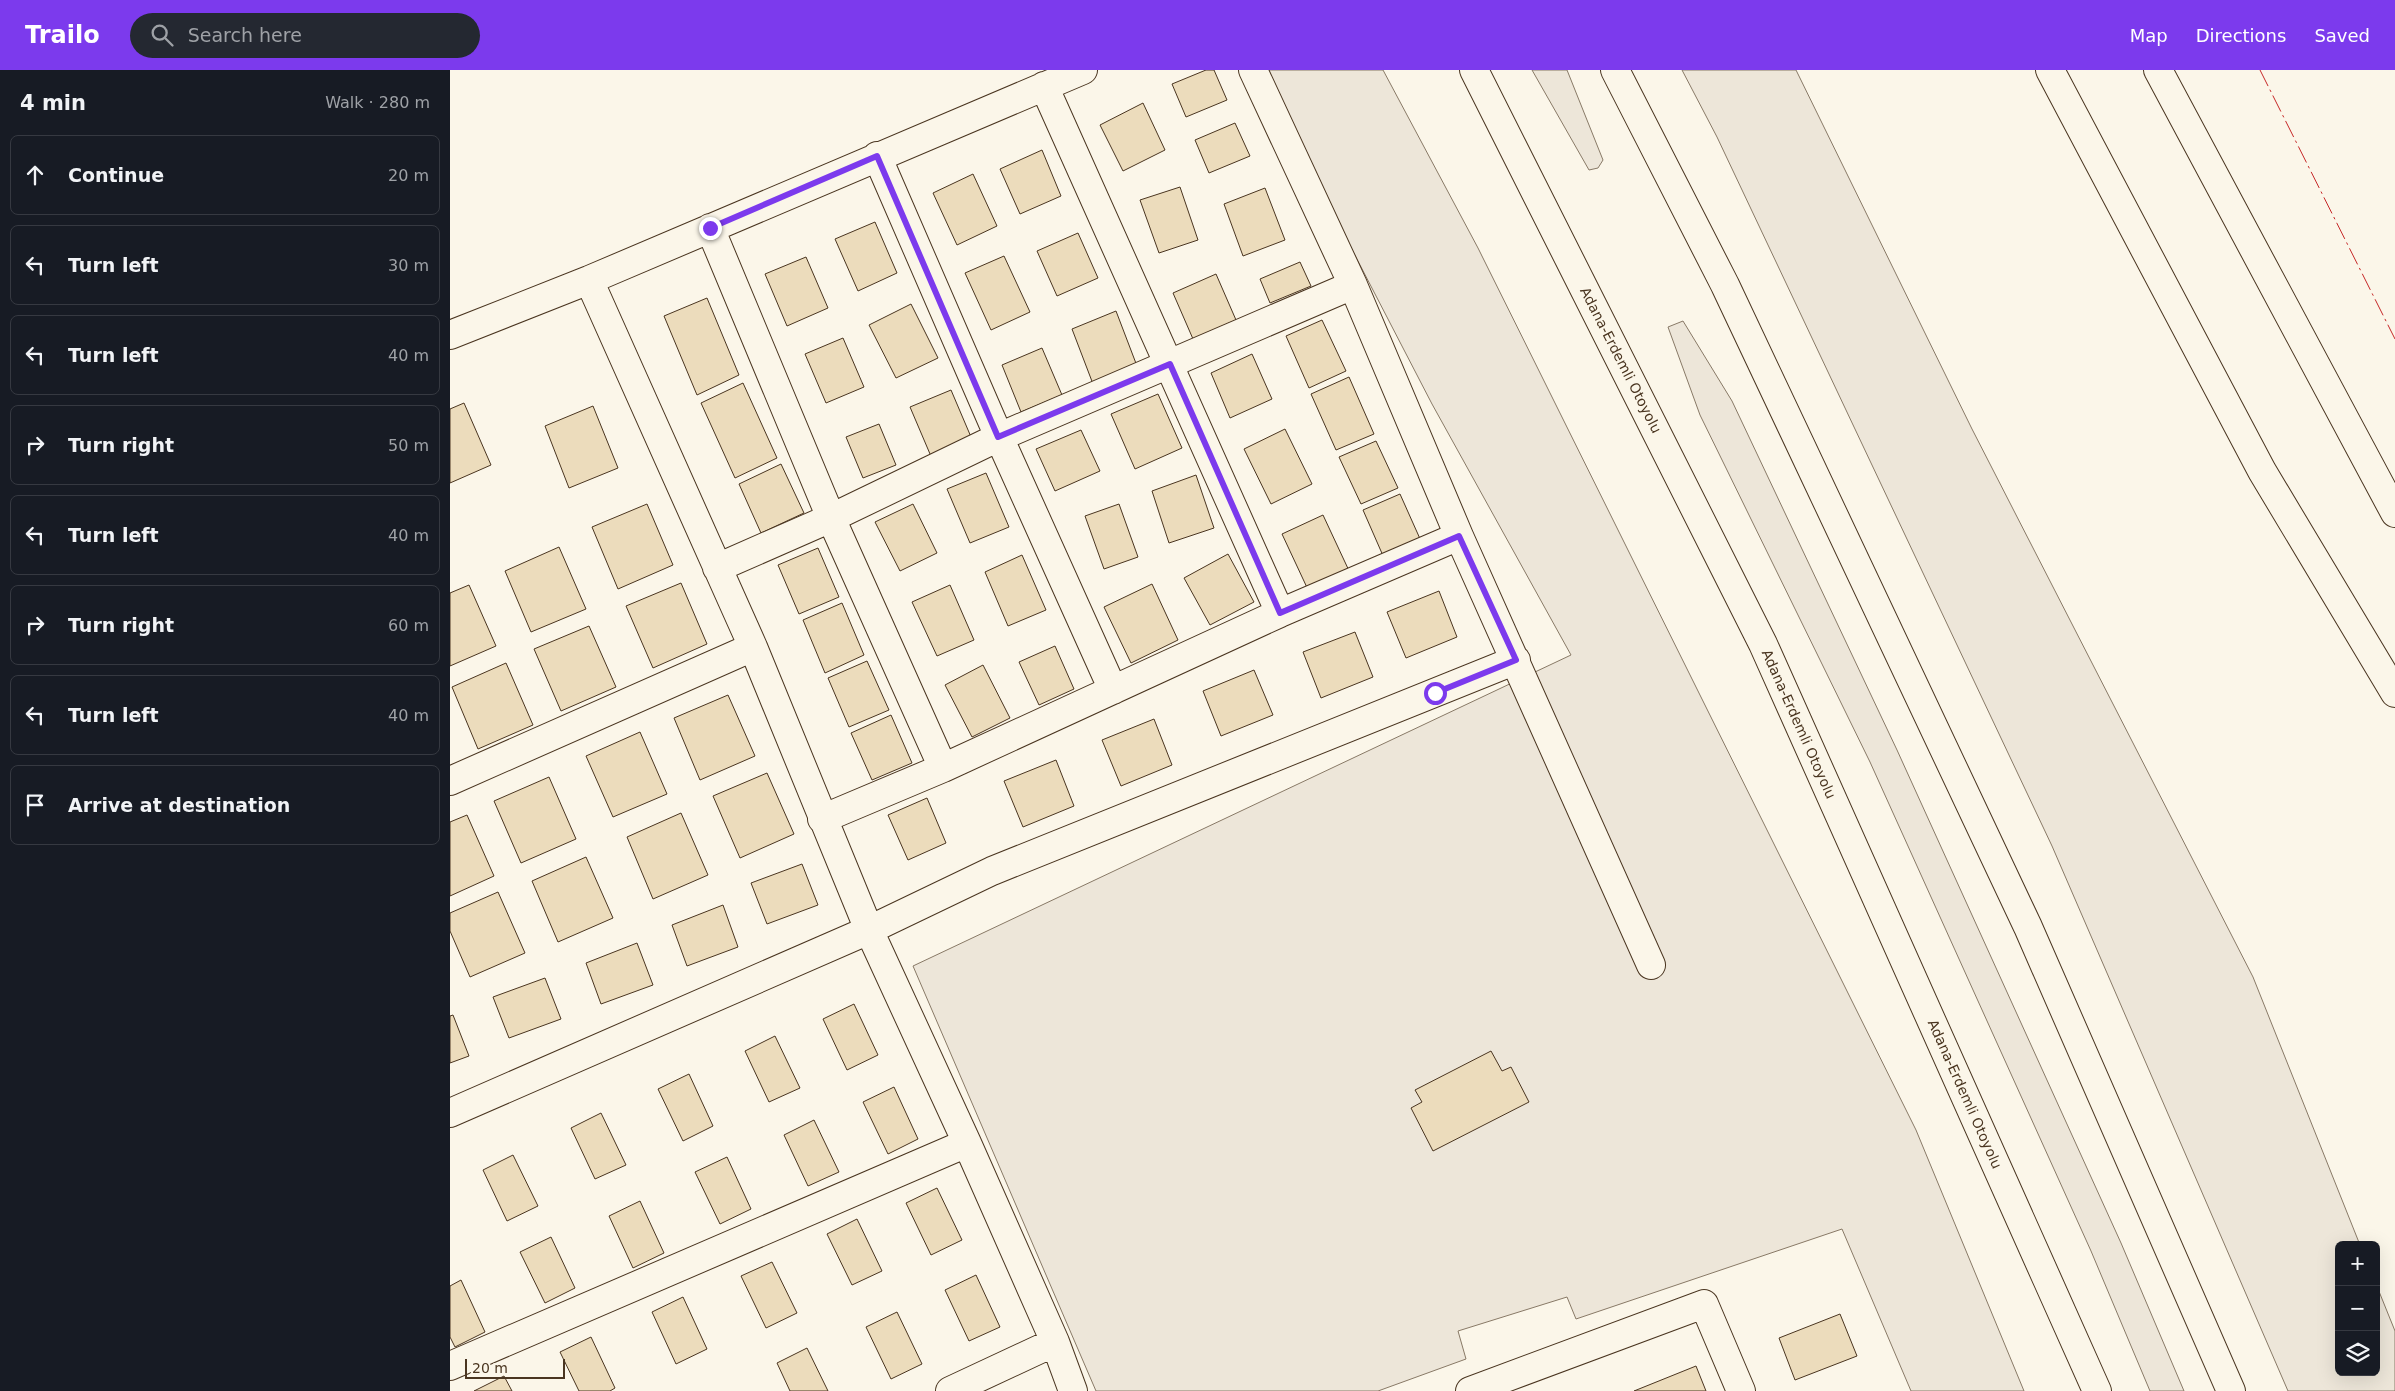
<!DOCTYPE html>
<meta charset="utf-8">
<style>
body{margin:0;font-family:"DejaVu Sans",sans-serif;background:#242831;color:#f1f3f6}
.controls{position:absolute;right:15px;bottom:15px;display:grid;overflow:hidden;border-radius:8px;box-shadow:0 5px 20px #0002}
.controls button{width:45px;height:45px;display:grid;place-items:center;padding:0;border:0;border-bottom:1px solid #363941;background:#171b24;color:#f1f3f6;font:25px sans-serif}
.scale{position:absolute;left:15px;bottom:12px;width:100px;box-sizing:border-box;padding-left:5px;border:2px solid #4a3520;border-top:0;font-size:14px;line-height:18px;white-space:nowrap;color:#4a3520;-webkit-text-stroke:4px #fbf6e9;paint-order:stroke}
.stop{position:absolute;width:15px;height:15px;margin:-11px;border:4px solid #7c3aed;border-radius:50%;background:#fff}
.stop.end{background:#7c3aed;border-color:#fff;box-shadow:0 1px 5px #0008}
.list{margin:0;padding:0;list-style:none}
h2{display:flex;justify-content:space-between;align-items:center;height:65px;margin:0;padding:0 20px;font-size:21px}
h2 small{font-size:16px;font-weight:400;color:#9ea1a6}
.list li{display:grid;grid-template-columns:32px 1fr auto;gap:15px;align-items:center;box-sizing:border-box;height:80px;margin:0 10px 10px;padding:0 10px;border:1px solid #363941;border-radius:8px}
.list b{display:block;font-size:19px;white-space:nowrap}
.list em{font-size:16px;font-style:normal;color:#9ea1a6}
.icon{flex:none;width:28px;height:28px;fill:none;stroke:currentColor;stroke-width:2;stroke-linecap:round;stroke-linejoin:round}
.map{position:relative;flex:none;width:1945px;height:1321px;overflow:hidden}
header{display:flex;align-items:center;gap:30px;box-sizing:border-box;height:70px;padding:0 25px;background:#7c3aed;color:#fff}
header strong{font-size:24px}
nav{display:flex;gap:28px;margin-inline-start:auto;font-size:18px}
.search{width:350px;height:45px;background:#242831;display:flex;align-items:center;gap:12px;box-sizing:border-box;padding:0 18px;border-radius:28px;color:#9ea1a6;font-size:19px}
main{display:flex}
aside{flex:1;background:#171b24}
.map>svg:first-child{display:block}
</style>
<header>
<strong>Trailo</strong>
<div class="search"><svg class="icon" aria-label="search" viewBox="0 0 24 24"><circle cx="10" cy="10" r="6"/><path d="M15 15l6 6"/></svg>Search here</div>
<nav><a>Map</a><a>Directions</a><a>Saved</a></nav>
</header>
<main>
<aside>
<h2>4 min<small>Walk · 280 m</small></h2>
<ul class="list">
<li><svg class="icon" aria-label="ahead" viewBox="0 0 24 24"><path d="M12 20V5M6 11l6-6 6 6"/></svg><div><b>Continue</b></div><em>20 m</em></li>
<li><svg class="icon" aria-label="left" viewBox="0 0 24 24"><path d="M17 20v-9H6M10 6l-5 5 5 5"/></svg><div><b>Turn left</b></div><em>30 m</em></li>
<li><svg class="icon" aria-label="left" viewBox="0 0 24 24"><path d="M17 20v-9H6M10 6l-5 5 5 5"/></svg><div><b>Turn left</b></div><em>40 m</em></li>
<li><svg class="icon" aria-label="right" viewBox="0 0 24 24"><path d="M7 20v-9h11M14 6l5 5-5 5"/></svg><div><b>Turn right</b></div><em>50 m</em></li>
<li><svg class="icon" aria-label="left" viewBox="0 0 24 24"><path d="M17 20v-9H6M10 6l-5 5 5 5"/></svg><div><b>Turn left</b></div><em>40 m</em></li>
<li><svg class="icon" aria-label="right" viewBox="0 0 24 24"><path d="M7 20v-9h11M14 6l5 5-5 5"/></svg><div><b>Turn right</b></div><em>60 m</em></li>
<li><svg class="icon" aria-label="left" viewBox="0 0 24 24"><path d="M17 20v-9H6M10 6l-5 5 5 5"/></svg><div><b>Turn left</b></div><em>40 m</em></li>
<li><svg class="icon" aria-label="arrive" viewBox="0 0 24 24"><path d="M6 21V4h12l-3 4 3 4H6"/></svg><div><b>Arrive at destination</b></div></li>
</ul>
</aside>
<div class="map">
<svg width="1945" height="1321" viewBox="0 0 1945 1321">
<rect width="100%" height="100%" fill="#fbf6e9"/>
<path fill="#ede6d9" stroke="#887966" d="M809 0H933L1028 178 1466 1060 1574 1321H1461L1392 1159 1126 1249 1117 1227 1008 1261 1016 1289 928 1321H646L463 896 1121 585 982 334Z
M1082 0H1117L1153 90 1148 98 1139 100Z
M1232 0H1346L1522 359 1803 907 1910 1175H1889V1302H1926V1214L1945 1261V1321H1838L1602 776 1267 67Z
M1233 251 1282 331 1447 680 1671 1173 1734 1321H1700L1641 1181 1420 692 1250 345 1218 257Z"/>
<path fill="#ecdcbc" stroke="#4a3520" d="M756 0H764L777 30 736 47 722 14Z
M693 33 715 80 673 101 650 55Z
M785 53 800 86 759 103 745 70Z
M592 80 611 126 570 144 550 99Z
M523 104 547 156 507 175 483 123Z
M730 117 748 170 709 183 690 130Z
M815 118 835 170 793 186 774 134Z
M425 152 447 203 408 221 385 169Z
M628 163 648 208 607 226 587 181Z
M554 186 580 242 541 260 515 203Z
M356 187 378 238 337 256 315 204Z
M850 192 861 216 820 233 810 209Z
M766 204 786 250 743 269 723 223Z
M257 228 289 305 247 325 214 246Z
M461 234 488 288 446 308 419 255Z
M666 241 687 296 643 314 622 259Z
M872 250 896 301 859 318 836 266Z
M393 268 414 317 376 333 355 284Z
M592 278 612 325 571 342 552 295Z
M802 284 822 329 780 348 761 303Z
M899 307 924 364 886 380 861 324Z
M293 313 327 388 285 408 251 333Z
M501 320 524 374 483 391 460 337Z
M708 324 732 378 685 399 661 344Z
M14 333 41 395 0 413V339Z
M143 336 168 398 119 418 95 356Z
M429 354 446 395 413 408 396 367Z
M835 359 862 414 821 434 794 379Z
M631 360 650 401 605 421 586 379Z
M926 371 948 418 911 434 889 387Z
M331 394 354 443 311 463 289 414Z
M536 403 559 457 520 473 497 419Z
M746 405 764 458 719 473 702 421Z
M950 424 971 471 934 488 913 440Z
M197 434 223 495 168 519 142 457Z
M463 434 487 483 450 501 425 452Z
M669 434 688 487 654 499 635 446Z
M873 445 901 505 860 524 832 464Z
M109 477 136 539 81 562 55 501Z
M368 478 389 527 349 544 328 495Z
M778 484 804 532 760 555 734 508Z
M572 485 596 540 558 556 535 502Z
M231 513 257 574 203 598 176 536Z
M702 514 728 570 681 593 654 537Z
M19 515 46 576 0 596V523Z
M500 515 524 570 487 586 462 532Z
M989 521 1007 567 956 588 937 542Z
M392 533 414 585 375 603 353 550Z
M139 556 166 617 111 641 84 579Z
M905 562 923 607 871 628 853 582Z
M605 576 624 619 589 635 569 592Z
M417 591 439 640 399 657 378 608Z
M56 593 83 655 28 679 2 617Z
M533 595 560 648 522 667 495 615Z
M804 600 823 645 771 666 753 621Z
M278 625 305 686 250 710 224 648Z
M441 645 462 693 422 710 401 663Z
M704 649 722 695 671 716 652 670Z
M190 662 217 724 163 747 136 686Z
M606 690 624 736 573 757 554 711Z
M317 703 344 764 290 788 263 726Z
M99 707 126 769 71 793 44 731Z
M477 728 496 773 458 790 438 745Z
M231 743 258 805 203 829 177 767Z
M17 745 44 806 0 826V752Z
M136 787 163 848 108 872 82 811Z
M352 794 368 835 317 854 301 813Z
M48 822 75 883 20 907 0 861V843Z
M273 835 288 877 237 896 222 855Z
M187 873 203 915 151 934 136 893Z
M95 908 111 949 59 968 43 927Z
M404 934 428 985 397 1000 373 949Z
M3 945 19 986 0 993V946Z
M325 966 350 1018 319 1032 295 981Z
M1041 981 1052 1001 1061 997 1079 1032 983 1081 961 1038 972 1032 965 1020Z
M239 1004 263 1056 233 1071 208 1019Z
M444 1017 468 1069 438 1084 413 1032Z
M151 1043 176 1095 145 1109 121 1058Z
M364 1050 389 1102 358 1116 334 1065Z
M63 1085 88 1136 57 1151 33 1100Z
M277 1087 301 1139 270 1154 245 1102Z
M487 1118 512 1170 481 1185 456 1133Z
M190 1131 214 1183 183 1198 159 1146Z
M407 1149 432 1201 402 1215 377 1164Z
M101 1167 125 1218 95 1233 70 1182Z
M322 1192 347 1243 316 1258 291 1206Z
M526 1205 550 1257 519 1271 495 1220Z
M11 1210 35 1262 5 1277 0 1267V1216Z
M233 1227 257 1279 226 1294 202 1242Z
M447 1242 472 1294 441 1309 416 1257Z
M1390 1244 1407 1286 1345 1310 1329 1268Z
M141 1267 165 1318 160 1321H129L110 1282Z
M357 1278 378 1321H340L327 1293Z
M1246 1296 1256 1321H1184Z
M54 1306 62 1321H24Z"/>
<g fill="none" stroke-linecap="round" stroke-linejoin="round">
<g stroke="#4a3520" stroke-width="30">
<path id="minor" d="M803 0 903 215 1009 466 1201 895
M1600 0 1812 401 1945 623
M1708 0 1945 443
M594 16 830 543
M427 86 549 367 663 620
M260 158 381 448 493 698
M139 210 303 577 419 860 517 1073 605 1272 623 1321
M0 265 139 210 633 0
M267 498 381 448 549 367 903 215
M0 711 303 577
M372 749 493 698 830 543 1009 466
M0 1043 419 860 542 801 1066 590
M0 1296 517 1073
M500 1321 605 1272
M1020 1321 1254 1234 1291 1321"/>
</g>
<g stroke="#4a3520" stroke-width="30">
<path id="highway" d="M1024 0 1313 574 1647 1321
M1165 0 1275 215 1578 857 1781 1321"/>
</g>
<use href="#minor" stroke="#fbf6e9" stroke-width="28"/>
<use href="#highway" stroke="#fbf6e9" stroke-width="28"/>
<path stroke="#c62828" stroke-width="1" stroke-dasharray="18 4 2.5 4" stroke-linecap="butt" d="M1810 0 1945 269"/>
</g>
<g fill="none" stroke-linecap="round" stroke-linejoin="round">
<path stroke="#7c3aed" stroke-width="6" d="M260 158 427 86 548 367 720 294 830 543 1009 466 1066 590 985 623"/>
</g>
<g text-anchor="middle" stroke-width="4" stroke-linejoin="round" paint-order="stroke">
<g font-size="14" fill="#4a3520" stroke="#fbf6e9">
<text transform="translate(1171 290) rotate(63)" y="5">Adana-Erdemli Otoyolu</text>
<text transform="translate(1349 654) rotate(66)" y="5">Adana-Erdemli Otoyolu</text>
<text transform="translate(1515 1024) rotate(66)" y="5">Adana-Erdemli Otoyolu</text>
</g>
</g>
</svg>
<div class="controls">
<button>+</button>
<button>−</button>
<button><svg class="icon" aria-label="layers" viewBox="0 0 24 24"><path d="M12 4l9 5-9 5-9-5zM3 14l9 5 9-5"/></svg></button>
</div>
<div class="scale">20 m</div>
<div class="stop" style="left:985px;top:623px"></div>
<div class="stop end" style="left:260px;top:158px"></div>
</div>
</main>
